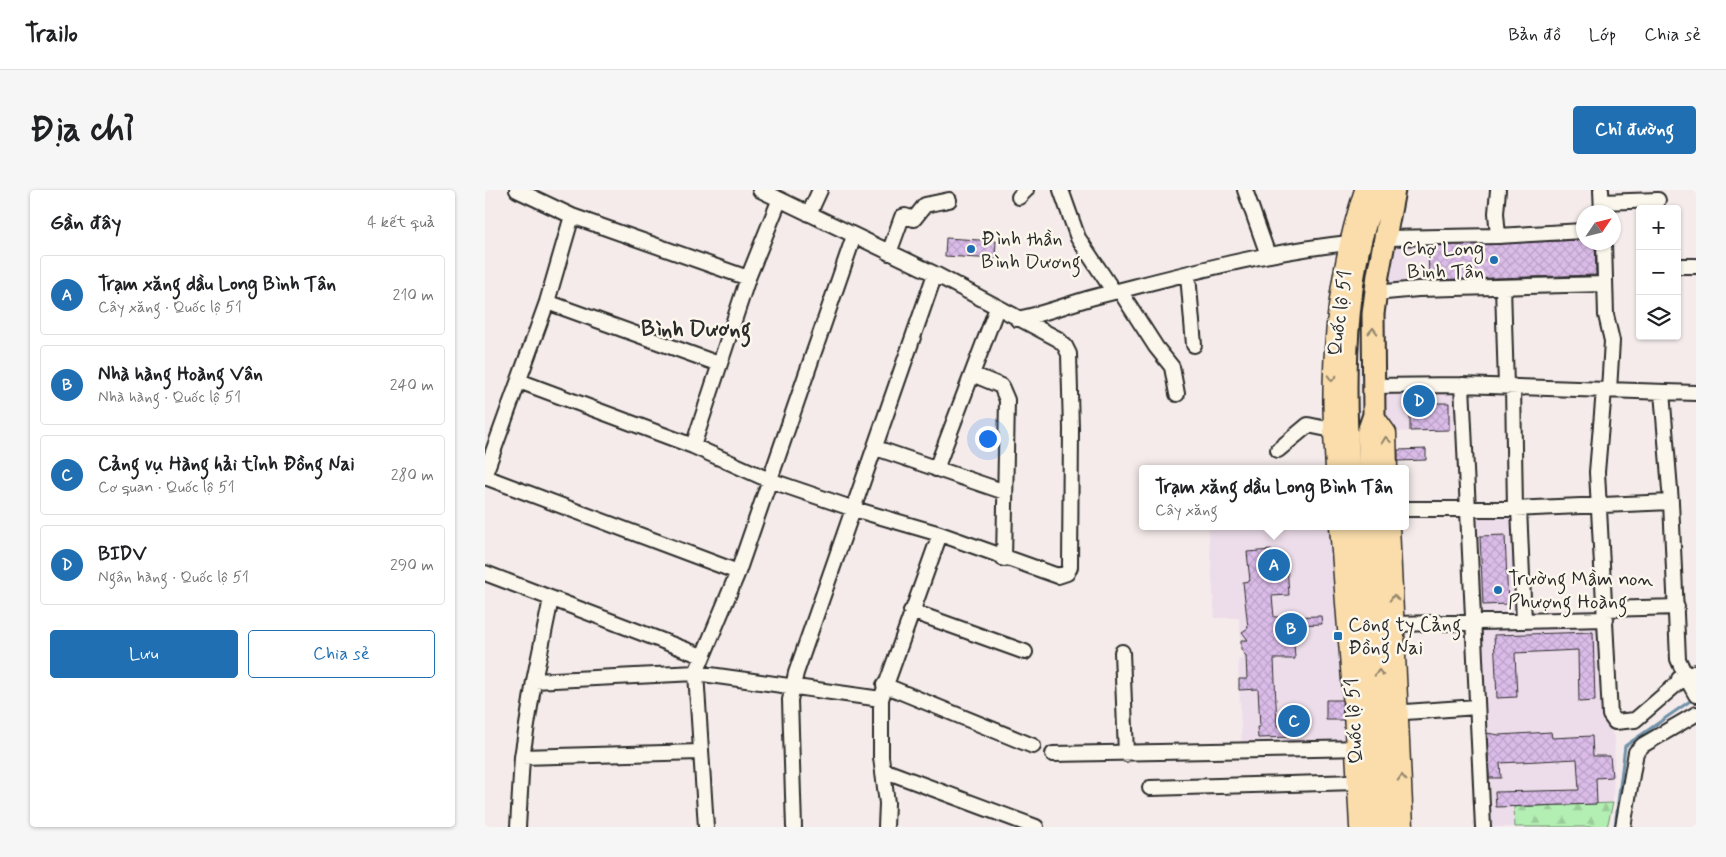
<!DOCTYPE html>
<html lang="vi">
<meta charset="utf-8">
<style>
body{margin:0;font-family:Mynerve,sans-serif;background:#f6f6f6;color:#202124}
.controls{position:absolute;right:15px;top:15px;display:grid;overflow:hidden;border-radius:5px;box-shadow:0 1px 4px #0004}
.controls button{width:45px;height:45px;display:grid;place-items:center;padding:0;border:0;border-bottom:1px solid #e0e0e0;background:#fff;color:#202124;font:25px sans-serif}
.compass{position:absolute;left:1091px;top:15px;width:45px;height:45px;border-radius:50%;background:#fff;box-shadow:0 1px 4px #0004;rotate:55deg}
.you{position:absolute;left:502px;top:248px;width:18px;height:18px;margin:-12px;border:4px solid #fff;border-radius:50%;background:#1a73e8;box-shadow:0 0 0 8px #1a73e833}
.badge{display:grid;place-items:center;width:32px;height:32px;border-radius:50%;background:#1f6fb2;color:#fff;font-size:16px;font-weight:700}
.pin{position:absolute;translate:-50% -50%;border:2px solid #fff;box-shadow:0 1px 5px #0006}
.popup{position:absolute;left:654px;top:275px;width:270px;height:65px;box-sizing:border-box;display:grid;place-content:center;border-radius:5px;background:#fff;filter:drop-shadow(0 1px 4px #0005);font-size:16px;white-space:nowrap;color:#757577}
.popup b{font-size:19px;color:#202124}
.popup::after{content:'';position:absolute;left:50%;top:100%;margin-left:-10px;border:10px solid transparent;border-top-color:#fff}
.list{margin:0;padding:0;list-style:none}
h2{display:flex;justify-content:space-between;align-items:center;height:65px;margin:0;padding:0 20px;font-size:21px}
h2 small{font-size:16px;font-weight:400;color:#757577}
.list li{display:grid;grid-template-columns:32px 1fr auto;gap:15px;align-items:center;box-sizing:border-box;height:80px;margin:0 10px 10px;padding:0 10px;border:1px solid #e0e0e0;border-radius:5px}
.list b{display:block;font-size:19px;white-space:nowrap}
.list p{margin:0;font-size:16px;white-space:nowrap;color:#757577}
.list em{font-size:16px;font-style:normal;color:#757577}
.actions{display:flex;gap:10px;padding:15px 20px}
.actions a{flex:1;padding:11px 0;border:1px solid #1f6fb2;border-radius:5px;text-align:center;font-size:18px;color:#1f6fb2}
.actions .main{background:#1f6fb2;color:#fff}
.icon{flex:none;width:28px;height:28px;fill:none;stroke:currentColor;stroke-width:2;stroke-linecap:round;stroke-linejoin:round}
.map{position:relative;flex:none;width:1211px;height:637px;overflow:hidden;border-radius:5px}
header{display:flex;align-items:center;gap:30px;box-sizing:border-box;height:70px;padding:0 25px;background:#fff;border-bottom:1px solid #e0e0e0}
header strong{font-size:24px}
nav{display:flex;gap:28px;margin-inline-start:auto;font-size:18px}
.intro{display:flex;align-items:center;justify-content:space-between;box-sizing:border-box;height:120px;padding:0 30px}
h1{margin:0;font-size:35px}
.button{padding:12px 22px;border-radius:5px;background:#1f6fb2;color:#fff;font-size:18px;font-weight:700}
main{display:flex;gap:30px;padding:0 30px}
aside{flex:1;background:#fff;border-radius:5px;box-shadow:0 1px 4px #0004}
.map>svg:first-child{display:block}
</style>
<header>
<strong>Trailo</strong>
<nav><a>Bản đồ</a><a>Lớp</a><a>Chia sẻ</a></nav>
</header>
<div class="intro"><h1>Địa chỉ</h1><a class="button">Chỉ đường</a></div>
<main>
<aside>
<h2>Gần đây<small>4 kết quả</small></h2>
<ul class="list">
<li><span class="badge">A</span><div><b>Trạm xăng dầu Long Bình Tân</b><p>Cây xăng · Quốc lộ 51</p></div><em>210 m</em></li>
<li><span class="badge">B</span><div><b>Nhà hàng Hoàng Vân</b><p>Nhà hàng · Quốc lộ 51</p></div><em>240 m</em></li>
<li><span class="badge">C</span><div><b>Cảng vụ Hàng hải tỉnh Đồng Nai</b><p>Cơ quan · Quốc lộ 51</p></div><em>280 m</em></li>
<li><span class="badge">D</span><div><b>BIDV</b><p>Ngân hàng · Quốc lộ 51</p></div><em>290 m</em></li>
</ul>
<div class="actions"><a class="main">Lưu</a><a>Chia sẻ</a></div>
</aside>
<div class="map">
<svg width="1211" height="637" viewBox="0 0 1211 637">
<defs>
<pattern id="forest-firs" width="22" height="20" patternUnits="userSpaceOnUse" patternTransform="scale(1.25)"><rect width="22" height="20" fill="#b3eeb3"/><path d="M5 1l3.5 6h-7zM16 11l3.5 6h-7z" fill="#9acc9a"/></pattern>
<pattern id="building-cross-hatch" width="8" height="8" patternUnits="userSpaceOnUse" patternTransform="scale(1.25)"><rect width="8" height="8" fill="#dbbce9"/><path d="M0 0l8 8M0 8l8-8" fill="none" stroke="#bca2c8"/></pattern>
</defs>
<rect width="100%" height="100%" fill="#f5ebeb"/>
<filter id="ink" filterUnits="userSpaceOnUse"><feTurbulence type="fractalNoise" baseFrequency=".02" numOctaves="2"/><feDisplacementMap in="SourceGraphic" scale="10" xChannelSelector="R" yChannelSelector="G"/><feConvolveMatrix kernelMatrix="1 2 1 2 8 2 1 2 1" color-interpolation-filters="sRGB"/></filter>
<g filter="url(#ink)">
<path fill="#edddea" d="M1098 45V52L1115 53 1117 90 896 98 904 57 925 52Z
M974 198V240L907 242 895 223 894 200Z
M987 322H1032L1037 429 992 430Z
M723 336H848L864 557 757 560 753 470 757 469 754 428H730Z
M1117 431 1122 535 1130 548 1128 613 1122 637H1002L992 435Z"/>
<path fill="url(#forest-firs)" stroke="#6f8c6f" d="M1128 613 1122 637H1030L1029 617Z"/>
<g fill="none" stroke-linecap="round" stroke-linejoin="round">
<path stroke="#6f91a8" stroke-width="3" d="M1130 637 1140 556 1208 509"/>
</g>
<path fill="url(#building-cross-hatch)" stroke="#2b2b2b" d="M461 48 511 51 510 69 460 66Z
M1098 50V52H1110L1111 85 944 90 943 56Z
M925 213H964V240L925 241Z
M941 259V270L913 271V260Z
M1020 345 1023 414 998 415 995 346Z
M786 360 802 374 804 405 787 406 789 427 836 426 837 434 808 435 810 469H789L792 536H812V547L773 548 772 537H775L773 499 754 500V489H762L761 466 756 459V450H763L757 442 763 438 758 392 765 391 762 362Z
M1108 442 1110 511 1094 512 1093 460 1030 463 1032 507 1012 508 1009 445Z
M841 510H857L858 530H841Z
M1066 542 1067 548 1107 546 1108 566H1125L1127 587 1111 588 1112 614 1011 617 1010 602 1094 600 1092 569 1015 573 1016 588H1004L1002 543 1014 545Z"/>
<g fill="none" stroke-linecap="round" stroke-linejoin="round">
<g stroke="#2b2b2b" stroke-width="18">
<path id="minor" d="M32 0 87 26 263 88
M576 0 593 48 629 102
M760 0 783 65
M1013 0 1011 23 1013 46
M1116 0 1117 22
M534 7 541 0
M1117 12 1173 10
M324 24 335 0
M901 48 1013 46 1098 41
M1119 52 1121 125 1127 151 1124 200
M404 63 417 27 420 26 429 29 440 15 464 10
M1192 76H1211
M703 85 709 155
M1018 97 1021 196
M635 101 671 157 687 177 692 204
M890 103 933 99 1120 94
M62 112 234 174
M532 129C559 124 583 114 609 107 693 86 777 62 864 53
M487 184 516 196 522 210 519 369
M34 191 208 256 284 290 369 319 455 344 573 386 582 383 585 377 586 239 584 164 580 156 573 149 450 84 275 0
M977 195 998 637
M888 196 977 195 1211 203
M1028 196 1030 319
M1119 200 1112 282 1125 525 1130 532 1150 530 1193 493 1194 489 1201 487 1193 469 1186 312 1177 202
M208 256 263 88 294 11
M391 258 520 302
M793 260 823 235 847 240
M451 279 512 118
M0 284 62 112 87 26
M0 287 253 382
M1034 318 1039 431
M920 319H1030L1186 312
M0 383 217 466
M1121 419 1192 417
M426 421 540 462
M910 434 1121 429
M637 462 641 564
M1211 482 1201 487 1211 505
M49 491 211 483 396 509
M399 495 548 556
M906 523 992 517
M568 564 880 558
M37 567 215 562
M398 580 551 637
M665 598 872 592
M33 637 37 567 49 491 66 409
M221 637 211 483 253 382 369 46
M309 637 305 510 311 483 450 84
M401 637 402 613 396 567V509L455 344
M1138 637 1151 562 1158 555 1211 524"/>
</g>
<g stroke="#2b2b2b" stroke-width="21">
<path id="major" d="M889 225 902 243 903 279
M850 279C843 184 849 90 879 0
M854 336 867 503 874 637
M905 336 919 637"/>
</g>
<g stroke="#2b2b2b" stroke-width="25">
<path id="highway" d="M864 279C859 208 859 132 873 62 877 41 885 20 891 0
M885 279 883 242 889 225 888 124 893 85 909 0
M867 336 886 637
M888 336 902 637"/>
</g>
<use href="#minor" stroke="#fbf7ec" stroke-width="14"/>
<use href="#major" stroke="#faddab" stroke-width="18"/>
<use href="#highway" stroke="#faddab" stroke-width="21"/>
</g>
<defs><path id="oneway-chevron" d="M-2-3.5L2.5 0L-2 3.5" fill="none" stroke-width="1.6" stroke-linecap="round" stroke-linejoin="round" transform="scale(1.25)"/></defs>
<g stroke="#92846b">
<use href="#oneway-chevron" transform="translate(888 141) rotate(-89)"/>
<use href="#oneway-chevron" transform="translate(847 188) rotate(92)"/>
<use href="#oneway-chevron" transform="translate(901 250) rotate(-96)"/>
<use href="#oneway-chevron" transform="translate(909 408) rotate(-93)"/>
<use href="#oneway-chevron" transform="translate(894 483) rotate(-92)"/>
<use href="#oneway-chevron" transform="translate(917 588) rotate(-92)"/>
</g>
</g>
<g fill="#1f6fb2" stroke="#fbf7ec" stroke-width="2">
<circle cx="486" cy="59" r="5"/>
<circle cx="1009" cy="70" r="5"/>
<circle cx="1013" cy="400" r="5"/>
<rect x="848" y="441" width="10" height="10" rx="2.5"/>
</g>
<g text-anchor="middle" stroke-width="5" stroke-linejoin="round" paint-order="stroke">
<g font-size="20" fill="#2b2b2b" stroke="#fbf7ec" text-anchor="start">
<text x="496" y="55">Đình thần<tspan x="496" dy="23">Bình Dương</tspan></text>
<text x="999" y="65" text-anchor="end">Chợ Long<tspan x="999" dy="23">Bình Tân</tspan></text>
<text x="1023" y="395">Trường Mầm non<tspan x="1023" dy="23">Phượng Hoàng</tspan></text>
<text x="863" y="441">Công ty Cảng<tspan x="863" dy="23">Đồng Nai</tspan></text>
</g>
<g font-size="20" fill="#2b2b2b" stroke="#fbf7ec">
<text transform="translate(854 123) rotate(-83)" y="7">Quốc lộ 51</text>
<text transform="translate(868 531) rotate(-93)" y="7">Quốc lộ 51</text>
</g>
<g font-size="22" font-weight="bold" fill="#2b2b2b" stroke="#fbf7ec">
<text x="211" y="146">Bình Dương</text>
</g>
</g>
</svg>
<div class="controls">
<button>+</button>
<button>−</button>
<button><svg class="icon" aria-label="layers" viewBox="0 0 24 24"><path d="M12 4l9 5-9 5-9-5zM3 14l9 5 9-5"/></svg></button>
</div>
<svg class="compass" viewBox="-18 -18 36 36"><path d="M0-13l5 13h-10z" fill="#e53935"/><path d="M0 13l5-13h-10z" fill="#757577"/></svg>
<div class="you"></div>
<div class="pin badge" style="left:789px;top:375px">A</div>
<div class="popup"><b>Trạm xăng dầu Long Bình Tân</b>Cây xăng</div>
<div class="pin badge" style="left:806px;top:439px">B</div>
<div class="pin badge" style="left:809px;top:531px">C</div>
<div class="pin badge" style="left:934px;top:211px">D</div>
</div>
</main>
